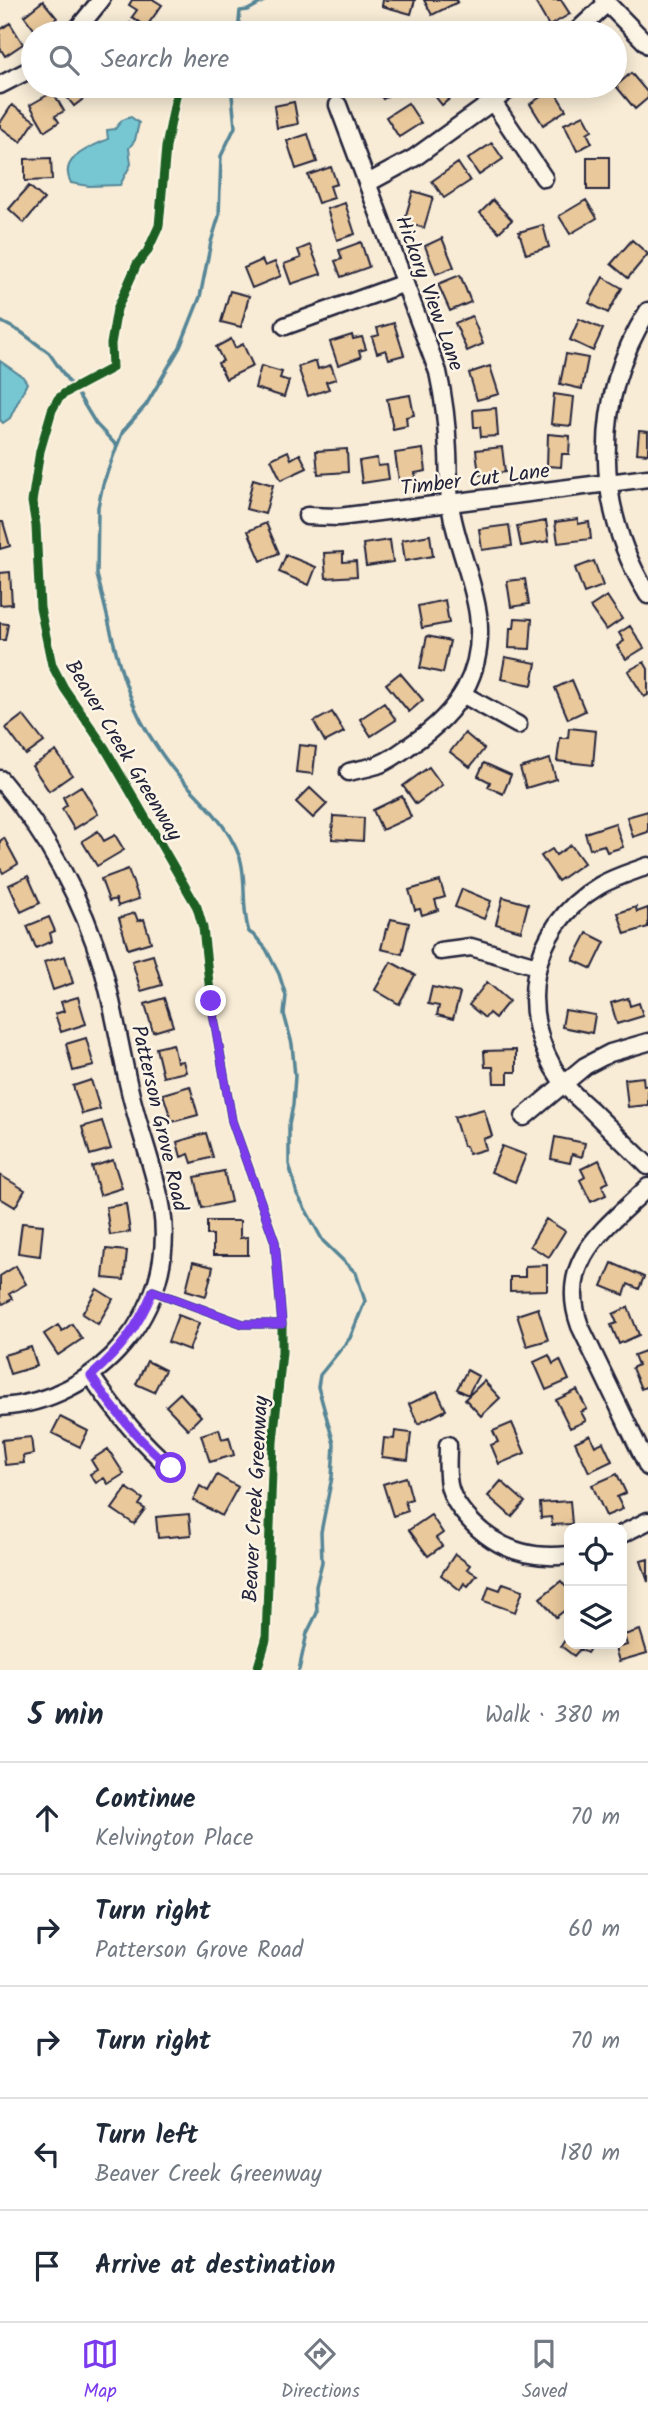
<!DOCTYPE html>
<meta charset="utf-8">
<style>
body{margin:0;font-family:Kalam,sans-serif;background:#f6f6f7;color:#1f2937}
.controls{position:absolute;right:21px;bottom:21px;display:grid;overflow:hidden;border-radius:14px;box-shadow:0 4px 18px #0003}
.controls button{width:63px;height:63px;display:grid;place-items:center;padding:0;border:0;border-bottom:2px solid #e0e1e3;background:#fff;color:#1f2937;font:35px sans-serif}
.stop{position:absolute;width:21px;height:21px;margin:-16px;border:5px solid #7c3aed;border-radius:50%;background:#fff}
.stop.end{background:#7c3aed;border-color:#fff;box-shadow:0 2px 7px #0008}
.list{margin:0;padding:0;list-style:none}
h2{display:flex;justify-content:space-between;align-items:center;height:91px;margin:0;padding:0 28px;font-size:30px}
h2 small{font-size:23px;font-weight:400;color:#747a83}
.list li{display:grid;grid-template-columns:46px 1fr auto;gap:21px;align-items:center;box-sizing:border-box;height:112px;padding:0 28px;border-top:2px solid #e0e1e3}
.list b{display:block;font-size:26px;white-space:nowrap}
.list p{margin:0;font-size:23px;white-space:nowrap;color:#747a83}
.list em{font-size:23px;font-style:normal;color:#747a83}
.icon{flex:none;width:38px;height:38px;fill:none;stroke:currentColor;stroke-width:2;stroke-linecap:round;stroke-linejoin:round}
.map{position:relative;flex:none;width:648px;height:1670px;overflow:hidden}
.search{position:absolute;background:#fff;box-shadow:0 4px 18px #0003;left:21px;right:21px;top:21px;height:77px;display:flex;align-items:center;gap:18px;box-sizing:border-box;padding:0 24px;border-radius:38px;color:#747a83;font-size:26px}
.sheet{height:651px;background:#fff}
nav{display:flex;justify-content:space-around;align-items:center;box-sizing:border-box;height:98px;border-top:2px solid #e0e1e3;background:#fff;font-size:19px;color:#747a83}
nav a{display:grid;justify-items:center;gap:4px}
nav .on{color:#7c3aed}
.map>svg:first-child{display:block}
</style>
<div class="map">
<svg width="648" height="1670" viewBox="0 0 648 1670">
<rect width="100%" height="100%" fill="#f8ecd6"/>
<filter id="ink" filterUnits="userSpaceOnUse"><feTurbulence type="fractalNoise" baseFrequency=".0143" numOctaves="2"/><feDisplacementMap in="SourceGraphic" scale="14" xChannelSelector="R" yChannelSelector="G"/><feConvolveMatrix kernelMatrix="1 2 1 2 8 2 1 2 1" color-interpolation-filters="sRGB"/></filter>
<g filter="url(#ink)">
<path fill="#77c7d3" stroke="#558596" stroke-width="2" d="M131 117 139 123 135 140 129 148 131 164 120 185 89 186 71 183C57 158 91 147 108 139L107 130 115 129 122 120Z
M0 361 23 377 27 383 10 418 3 423 0 420Z"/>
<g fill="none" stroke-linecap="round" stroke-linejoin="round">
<path stroke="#558596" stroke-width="3.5" d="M238 33 240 11 248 10 266 0
M238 86 232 95 235 127 221 156 219 216 211 242 200 297 180 347 146 405 123 431 117 446 103 484 98 507 97 575C111 627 120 687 148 733 158 749 170 767 183 781 205 803 229 827 240 858 247 878 241 908 249 932L255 936 266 949 279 974 286 996 284 1014 292 1044 295 1076 293 1105 289 1125V1164L297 1194 323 1241 356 1273 365 1301 350 1338 320 1375 318 1387 334 1444 332 1477 321 1532 322 1562 316 1586 317 1613 307 1633 299 1670
M0 321 21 332 49 353 69 382
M79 396 96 424 117 446"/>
</g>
<path fill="#e9c89b" stroke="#22223b" stroke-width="2" d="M132 0H154L162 5 146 27 132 17 137 10 129 5Z
M383 0H415L411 14 382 6Z
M424 0H457L458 2 432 15Z
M534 0H561L570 14 549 26Z
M43 1 57 18 37 33 24 16Z
M10 23 23 44 5 56 0 48V30Z
M130 23 141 33H110L117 25 123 31Z
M615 53 624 63 615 71Z
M631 73 648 93V98L635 109 616 86Z
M61 86H91L95 90 74 106 59 87Z
M374 86H400L401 87 383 99Z
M430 86H453L458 92 442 105 428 87Z
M553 89 566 110 543 125 530 104Z
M53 92 64 111 55 116 59 122 45 131 30 105Z
M294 102 298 124 277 128 274 106Z
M408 103 421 123 399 137 386 117Z
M12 105 35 121 21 142 0 127V123Z
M584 115 592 130 587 133 592 143 577 151 564 124Z
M308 134 317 162 296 169 287 141Z
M492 143 503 159 479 175 468 159Z
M587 157H609V190H587Z
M51 158 52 180 25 181V159Z
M458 163 470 181 444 198 432 181Z
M331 167 337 184 330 186 334 198 318 203 308 175Z
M29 186 44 199 24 223 9 209Z
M413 191 433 197 424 228 404 222Z
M493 200 512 220 499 232 480 213Z
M586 200 597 218 570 234 559 216Z
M345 203 355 234 337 240 327 209Z
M543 225 549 247 526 254 519 232Z
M442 238 454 267 436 274 425 246Z
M632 240 648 254 628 278 611 264Z
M361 242 369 267 341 277 335 261 342 259 339 250Z
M310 245 321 274 291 284 284 264 301 258 298 250Z
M262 260 265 266 275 262 281 276 252 288 244 268Z
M460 275 471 302 450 311 438 284Z
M603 277 622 288 608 313 589 303Z
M230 291 249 296 241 327 221 322Z
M472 316 483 344 467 351 455 323Z
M579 319 603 329 593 351 570 340Z
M394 323 404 355 389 359 386 350 377 353 372 337 379 335 377 328Z
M352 335 353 339 362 337 366 349 359 351 361 357 338 365 330 342Z
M231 339 235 348 243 344 253 366 226 379 218 363 223 361 216 347Z
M566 354 588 358 582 389 560 384Z
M316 361 318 369 331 365 336 379 326 382 329 389 308 396 298 367Z
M261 366 282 372 280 378 289 381 284 397 255 388Z
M490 366 499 394 477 400 469 373Z
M554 394 574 397 571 426 551 424Z
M410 395 414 415 406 417 407 426 393 429 387 399Z
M496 408 498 436 481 437 480 427H474L473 410Z
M639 431 648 432V454L637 453Z
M548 434 570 436 569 454H562L561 467 547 466Z
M502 447 505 472 479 475 476 450Z
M347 449 348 472 318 474 316 451Z
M423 449 426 471 415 473 416 478 399 481 395 453Z
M288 451 291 459 300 454 307 468 281 480 271 459Z
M377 458 378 466 387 465 389 479 362 483 359 461Z
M253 479 273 485 265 514 246 509Z
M578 519V524L589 522 591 539 558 543 555 522Z
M546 521 549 541 521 546 517 526Z
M0 522H3L10 546 0 549Z
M266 523 279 553 261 561 248 531Z
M509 525 512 546 482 550 479 529Z
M430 535 433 556 405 561 402 540Z
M390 540 393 562 366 566 363 544Z
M343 552V562L356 561 357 576 326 578 324 553Z
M286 555 316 567 309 585 279 572Z
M594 561 603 586 584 593 575 568Z
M10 572 12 604 0 605V573Z
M525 579 529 604 511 607 507 581Z
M607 596 622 619 606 630 590 607Z
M445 600 449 623 422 628 418 606Z
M515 618 532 619 530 649 509 648 510 628H514Z
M0 623 8 624 5 640H0Z
M630 626 644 648 626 659 617 646 624 641 619 633Z
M427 636 450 641 443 673 420 668Z
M505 657 536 663 532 685 501 679Z
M644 662 648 669V695L644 697 628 671Z
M400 673 423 700 409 712 386 684Z
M572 680 585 711 568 719 555 688Z
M384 703 396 720 371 736 360 719Z
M332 712 344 732 325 742 314 722Z
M23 715 44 742 26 755 6 728Z
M569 728 596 731 593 765 557 761 560 738H568Z
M465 733 484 749 470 767 450 752Z
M299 745 316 747 313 774 296 772Z
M56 751 72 775 49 791 32 766Z
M550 759 556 779 526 788 520 768Z
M484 763 511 775 503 794 488 787 490 782 478 776Z
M429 767 442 785 416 804 403 786Z
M81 786 98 814 74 829 62 809 67 805 63 797Z
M310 788 327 804 313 818 296 802Z
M402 796 411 817 382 830 373 810Z
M648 811V832L633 837 627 817Z
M333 816 364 818 363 841 332 839Z
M615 823 623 847 607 852 604 845 590 849 585 833Z
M98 831 104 841 115 835 124 850 97 866 82 841Z
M4 838 18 864 3 873 0 868V841Z
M571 845 584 863 558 881 541 856 552 849 556 855Z
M128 869 139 899 118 906 116 899 109 901 101 879Z
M28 876 40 903 21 912 9 885Z
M440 881 445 897 435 900 438 910 422 915 420 909 415 910 409 890Z
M462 889 491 901 484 919 455 907Z
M503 897 528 904 521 931 496 924Z
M636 907 637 912 648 908V927L625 934 618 913Z
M135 913 138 921 144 919 151 942 128 949 119 918Z
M49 917 55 931 50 933 52 941 36 948 27 926Z
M391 919 409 923 402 954 381 949 386 929H388Z
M587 933 605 942 592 969 573 960Z
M153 955 162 985 141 991 132 961Z
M65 956 73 983 53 990 44 962Z
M391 962 415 975 399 1004 375 990Z
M487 982 509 1001 495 1018 489 1013 485 1018 469 1005Z
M432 987 460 993 453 1019 437 1015 439 1006 428 1004Z
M78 997 86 1024 61 1032 55 1014 64 1011 61 1002Z
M164 998 173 1026 153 1032 145 1004Z
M628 998 630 1006 639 1003 643 1016 617 1024 611 1003Z
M565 1010 595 1015 592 1033 562 1027Z
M86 1038 94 1066 73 1071 66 1044Z
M173 1044 177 1062 183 1061 186 1072 163 1077 156 1048Z
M516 1050V1072H508V1083H494L493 1067H485L484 1051Z
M643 1077 644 1086 648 1085V1105L628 1107 625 1079Z
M91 1080 100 1109 82 1114 73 1086Z
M190 1086 198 1115 172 1122 163 1094Z
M484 1109 492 1136 483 1139 486 1149 469 1154 466 1146H463L454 1117Z
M102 1121 111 1149 90 1155 82 1127Z
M206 1133 213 1157 192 1163 189 1154 181 1157 177 1142Z
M555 1137 585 1143 582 1157 572 1154 570 1163 551 1159Z
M502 1146 526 1155 515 1182 491 1172Z
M113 1160 122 1188 100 1195 92 1167Z
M599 1160 609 1182 602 1185 606 1195 591 1202 580 1180 585 1177 581 1169Z
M224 1171 231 1202 202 1208 195 1177Z
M0 1175 25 1190 15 1207 0 1198Z
M126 1204 130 1232 110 1235 106 1207Z
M546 1219 565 1231 549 1257 530 1246Z
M207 1221H240V1238L248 1237V1255H213V1235H207Z
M22 1223 43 1225 40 1256 18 1253Z
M106 1249 127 1251 124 1280 103 1278Z
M193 1262 213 1267 206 1296 186 1290Z
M612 1263 644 1277 639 1289 628 1284 624 1295 602 1286Z
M547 1265V1290L510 1291V1277H525V1266Z
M16 1266 26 1284 9 1294 12 1299 3 1304 0 1300V1276Z
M97 1289 113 1299 98 1324 82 1314Z
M628 1307 639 1335 619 1344 611 1325 617 1323 613 1314Z
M538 1308 548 1340 527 1346 517 1315Z
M178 1315 199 1323 189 1350 168 1342Z
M72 1324 82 1339 58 1355 44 1334 58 1325 62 1331Z
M31 1347 37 1366 10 1374 4 1355Z
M648 1350V1386L641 1389 632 1368 638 1365 634 1355Z
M549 1355 553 1364 560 1360 569 1380 546 1390 534 1362Z
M147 1361 165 1370 154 1392 136 1384Z
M467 1370 478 1376 468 1395 457 1389Z
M484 1381 500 1398 481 1416 465 1399Z
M577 1390 587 1409 581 1412 586 1421 570 1428 556 1400Z
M437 1391 446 1410 418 1424 409 1404Z
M180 1393 201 1416 188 1429 166 1406Z
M60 1417 88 1431 80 1447 52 1433Z
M512 1423 525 1453 499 1464 491 1445 498 1442 493 1431Z
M219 1429 222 1439 229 1437 234 1455 210 1462 201 1435Z
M395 1431 411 1433 408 1460 382 1457 384 1438 394 1439Z
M590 1435 595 1446 603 1442 612 1461 589 1472 575 1442Z
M31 1437 33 1454 23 1456 24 1463 5 1465 2 1440Z
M108 1449 124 1474 108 1484 104 1478 96 1483 90 1474 97 1470 91 1460Z
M617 1474 626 1493 617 1497 623 1509 606 1516 592 1485Z
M217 1475 238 1487 222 1516 193 1500 200 1486 208 1491Z
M406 1477 412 1499 405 1501 408 1511 393 1516 383 1484Z
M501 1481 525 1502 512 1517 488 1496Z
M127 1488 143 1499 139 1505 145 1509 134 1524 112 1509Z
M570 1501 572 1524 552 1525 551 1517 541 1518 540 1503Z
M189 1514 191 1535 158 1538 156 1517Z
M431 1515 443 1533 436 1538 442 1546 428 1556 409 1530Z
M455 1554 470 1565 467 1569 477 1575 468 1586 464 1583 460 1590 441 1575Z
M648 1559V1582L641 1561Z
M561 1581 569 1591V1607L556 1617 540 1598Z
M503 1583 523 1590 515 1612 484 1601 489 1586 500 1590Z
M640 1630 647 1653 619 1661 615 1648 627 1645 624 1635Z
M569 1634V1644H593L587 1653 580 1649 574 1656 561 1646Z"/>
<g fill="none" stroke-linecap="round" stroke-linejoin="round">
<g stroke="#22223b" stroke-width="21">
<path id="minor" d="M604 0 648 45
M74 33 101 0
M575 33 607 3
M0 85 33 68
M493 102 544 178
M338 105 438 372C444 399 447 425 448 452 449 471 448 491 451 510 457 545 473 579 478 614 485 672 459 712 412 744 402 751 392 759 380 764 371 768 359 769 349 772
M368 183 414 158 514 86
M648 311C592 399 594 507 648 595
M285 326 405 283
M307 516 339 517 648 478
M464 695 518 725
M0 779C46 833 83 900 103 969 114 1008 120 1048 129 1087 138 1128 155 1169 162 1210 177 1310 99 1401 0 1407
M648 866C632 872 614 877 599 886 528 928 515 1014 561 1080 569 1091 581 1101 591 1110 610 1129 629 1147 648 1166
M440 951 471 947 537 966
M524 1117 585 1066 610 1053 648 1042
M648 1187C606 1228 556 1260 580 1326L648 1467
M91 1376C115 1411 139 1441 171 1468
M448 1445C448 1459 446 1476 450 1489 453 1499 460 1509 467 1517 494 1548 529 1560 569 1555
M622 1534 648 1521"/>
</g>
<use href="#minor" stroke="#fcf5e5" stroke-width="16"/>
<g stroke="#fcf5e5" stroke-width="13">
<path id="cycleway" d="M178 86 166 147 159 226 147 252 137 264 117 309 111 344 112 368 65 393 58 399 52 410 40 451 32 502 36 526 40 608 52 665 64 688 105 748 197 907 203 928 211 1001 232 1121 275 1242 282 1324V1352L273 1442 266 1640 257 1670
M153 1291 243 1324H282"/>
</g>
<use href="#cycleway" stroke="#1b5e20" stroke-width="9"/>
</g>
</g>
<g fill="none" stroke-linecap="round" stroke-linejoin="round" filter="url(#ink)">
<path stroke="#7c3aed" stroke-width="9" d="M171 1468C139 1441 114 1411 91 1376 121 1349 137 1329 153 1291L243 1324H282L275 1242 232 1121 211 1001"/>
</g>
<g text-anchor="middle" stroke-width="5" stroke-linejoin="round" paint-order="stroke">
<g font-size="21" fill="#22223b" stroke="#fcf5e5">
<text transform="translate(430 293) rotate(70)" y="7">Hickory View Lane</text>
<text transform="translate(475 479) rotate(-7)" y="7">Timber Cut Lane</text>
<text transform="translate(124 750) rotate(59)" y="7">Beaver Creek Greenway</text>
<text transform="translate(160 1118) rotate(77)" y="7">Patterson Grove Road</text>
<text transform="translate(255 1499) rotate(-87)" y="7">Beaver Creek Greenway</text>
</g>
</g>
</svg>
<div class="controls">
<button><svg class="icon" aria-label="locate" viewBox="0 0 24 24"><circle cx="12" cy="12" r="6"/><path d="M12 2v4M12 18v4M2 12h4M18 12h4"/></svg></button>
<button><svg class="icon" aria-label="layers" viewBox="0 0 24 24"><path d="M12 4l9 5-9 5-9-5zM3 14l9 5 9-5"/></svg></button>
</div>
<div class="stop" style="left:171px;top:1468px"></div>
<div class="stop end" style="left:211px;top:1001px"></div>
<div class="search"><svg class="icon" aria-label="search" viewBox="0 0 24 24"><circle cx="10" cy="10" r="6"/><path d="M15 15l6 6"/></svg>Search here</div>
</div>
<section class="sheet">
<h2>5 min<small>Walk · 380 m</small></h2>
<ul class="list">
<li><svg class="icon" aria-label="ahead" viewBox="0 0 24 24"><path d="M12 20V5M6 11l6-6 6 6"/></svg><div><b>Continue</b><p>Kelvington Place</p></div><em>70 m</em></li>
<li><svg class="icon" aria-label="right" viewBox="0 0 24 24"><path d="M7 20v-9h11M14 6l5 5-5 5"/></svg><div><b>Turn right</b><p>Patterson Grove Road</p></div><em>60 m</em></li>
<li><svg class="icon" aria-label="right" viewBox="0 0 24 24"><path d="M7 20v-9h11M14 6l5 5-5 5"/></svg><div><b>Turn right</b></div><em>70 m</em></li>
<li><svg class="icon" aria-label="left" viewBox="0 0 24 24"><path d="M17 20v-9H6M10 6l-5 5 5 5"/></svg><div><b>Turn left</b><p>Beaver Creek Greenway</p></div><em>180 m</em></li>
<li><svg class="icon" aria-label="arrive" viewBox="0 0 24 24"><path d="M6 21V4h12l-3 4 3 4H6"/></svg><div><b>Arrive at destination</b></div></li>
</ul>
</section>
<nav>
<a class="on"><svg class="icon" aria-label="map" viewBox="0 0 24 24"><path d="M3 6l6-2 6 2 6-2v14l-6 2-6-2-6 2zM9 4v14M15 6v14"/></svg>Map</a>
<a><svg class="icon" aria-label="directions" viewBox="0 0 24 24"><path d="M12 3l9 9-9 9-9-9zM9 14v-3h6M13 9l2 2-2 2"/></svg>Directions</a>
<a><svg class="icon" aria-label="saved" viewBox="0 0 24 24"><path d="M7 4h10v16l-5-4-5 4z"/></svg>Saved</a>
</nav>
